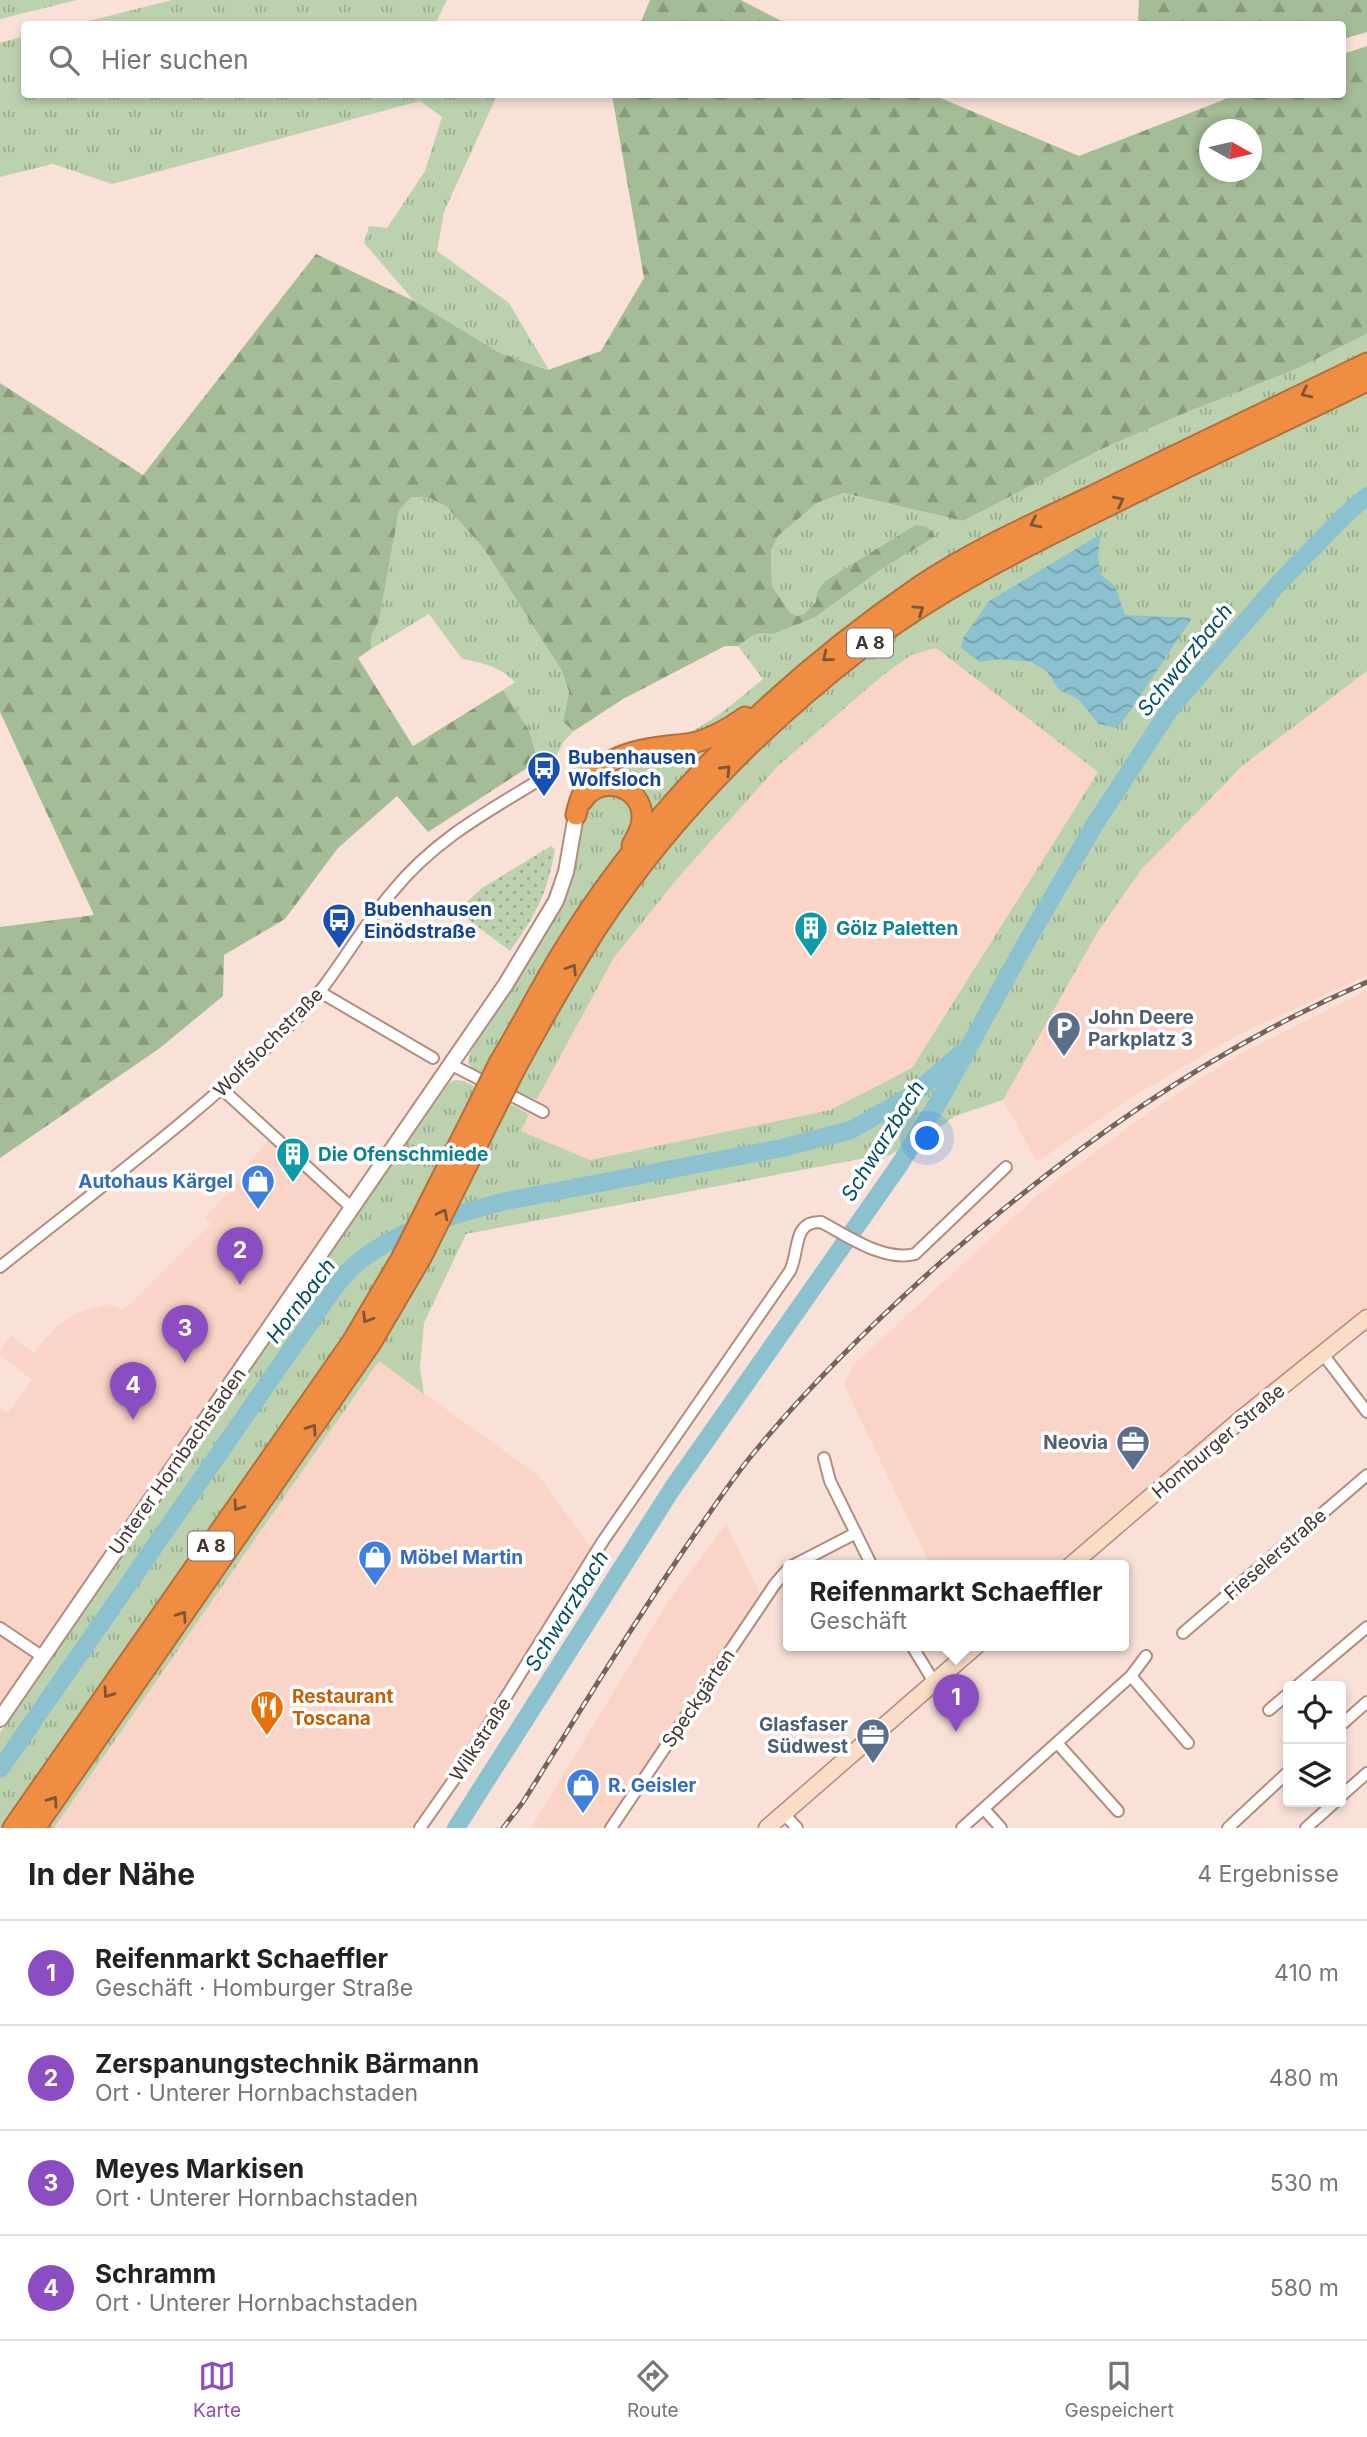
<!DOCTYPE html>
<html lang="de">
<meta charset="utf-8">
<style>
body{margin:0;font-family:Inter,sans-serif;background:#f2f2f2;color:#222}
.controls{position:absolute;right:21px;bottom:21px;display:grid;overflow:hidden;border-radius:7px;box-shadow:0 4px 10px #0003}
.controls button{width:63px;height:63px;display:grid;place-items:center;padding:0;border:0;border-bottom:2px solid #e0e0e0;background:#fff;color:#222;font:35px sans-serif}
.compass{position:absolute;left:1199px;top:119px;width:63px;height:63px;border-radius:50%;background:#fff;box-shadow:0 4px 10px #0003;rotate:98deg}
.you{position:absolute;left:928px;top:1139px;width:24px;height:24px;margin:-18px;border:5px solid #fff;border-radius:50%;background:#1a73e8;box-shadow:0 0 0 10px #1a73e833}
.badge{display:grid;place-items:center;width:46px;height:46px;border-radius:50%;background:#8c4dc2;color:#fff;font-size:23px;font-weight:700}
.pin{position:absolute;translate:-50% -58px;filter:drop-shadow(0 2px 4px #0008)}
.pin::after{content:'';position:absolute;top:37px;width:24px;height:21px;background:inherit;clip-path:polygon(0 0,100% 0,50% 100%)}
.popup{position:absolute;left:783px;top:1560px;width:346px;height:91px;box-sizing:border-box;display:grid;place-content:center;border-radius:7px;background:#fff;filter:drop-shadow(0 2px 5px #0005);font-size:23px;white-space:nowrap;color:#767676}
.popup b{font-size:26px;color:#222}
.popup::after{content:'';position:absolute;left:50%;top:100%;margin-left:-14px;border:14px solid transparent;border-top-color:#fff}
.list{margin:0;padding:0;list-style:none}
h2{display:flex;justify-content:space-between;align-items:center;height:91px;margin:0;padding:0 28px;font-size:30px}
h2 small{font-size:23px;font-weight:400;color:#767676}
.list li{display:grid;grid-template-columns:46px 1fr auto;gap:21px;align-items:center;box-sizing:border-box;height:105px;padding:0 28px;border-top:2px solid #e0e0e0}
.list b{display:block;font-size:26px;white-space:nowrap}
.list p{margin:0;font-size:23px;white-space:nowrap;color:#767676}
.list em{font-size:23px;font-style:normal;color:#767676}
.icon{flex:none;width:38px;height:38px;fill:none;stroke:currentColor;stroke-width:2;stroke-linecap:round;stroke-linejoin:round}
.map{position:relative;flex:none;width:1367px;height:1828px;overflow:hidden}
.search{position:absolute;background:#fff;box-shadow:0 4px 10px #0003;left:21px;right:21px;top:21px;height:77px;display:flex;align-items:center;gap:18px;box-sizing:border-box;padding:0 24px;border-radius:7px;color:#767676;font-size:26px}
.sheet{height:511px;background:#fff}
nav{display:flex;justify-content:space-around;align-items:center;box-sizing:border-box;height:98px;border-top:2px solid #e0e0e0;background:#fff;font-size:19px;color:#767676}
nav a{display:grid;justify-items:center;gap:4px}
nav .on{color:#8c4dc2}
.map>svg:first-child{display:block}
</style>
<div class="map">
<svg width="1367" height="1828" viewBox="0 0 1367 1828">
<defs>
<pattern id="grass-tufts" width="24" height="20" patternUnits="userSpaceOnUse" patternTransform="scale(1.75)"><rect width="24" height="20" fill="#bcd2ae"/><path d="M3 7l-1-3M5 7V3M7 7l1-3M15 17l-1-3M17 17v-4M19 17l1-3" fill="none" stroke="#9aab8e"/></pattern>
<pattern id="forest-firs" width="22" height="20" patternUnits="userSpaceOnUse" patternTransform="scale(1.75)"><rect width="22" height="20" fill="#a5bd96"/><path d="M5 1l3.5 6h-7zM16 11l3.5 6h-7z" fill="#889a7b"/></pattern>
<pattern id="park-dots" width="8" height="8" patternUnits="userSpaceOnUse" patternTransform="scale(1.75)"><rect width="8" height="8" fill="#bcd2ae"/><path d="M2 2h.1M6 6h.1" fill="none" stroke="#9aab8e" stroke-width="1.8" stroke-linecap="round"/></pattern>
<pattern id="water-waves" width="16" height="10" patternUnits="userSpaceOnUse" patternTransform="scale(1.75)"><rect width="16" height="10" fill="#8cc1d0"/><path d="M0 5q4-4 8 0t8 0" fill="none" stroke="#749ea9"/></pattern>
</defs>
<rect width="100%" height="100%" fill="#f9e1d8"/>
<path fill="#fad4c6" d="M936 648 1098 772 912 1068 830 1110 590 1160 520 1131 507 1104 514 1091 537 1098 613 959 677 879 779 765 882 676 911 655Z
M1367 671V975L1232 1038 1131 1098 1037 1162 1003 1100 1097 933 1141 870 1242 766Z
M1367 990V1311L1063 1566H931L844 1385 853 1365 1039 1194 1148 1113 1241 1053Z
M269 1140 344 1210 0 1703V1408L8 1413 32 1380 0 1355V1351L11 1336 33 1353 59 1324 77 1313 108 1304 121 1309 127 1307 211 1224 205 1217 251 1168 248 1163Z
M379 1361 538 1475 600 1560 462 1778 427 1828H54Z
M726 1524 761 1596 624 1803 604 1828H531L667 1603Z"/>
<path fill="url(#grass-tufts)" d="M0 0H77L0 19Z
M172 0H447L435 24H77Z
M24 36V94L497 95 444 212 437 251 509 303 549 370 500 353 414 301 364 243 369 226 387 228 425 171 442 117 420 101 112 184 53 164 0 177V43Z
M1367 334V671L1242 766 1141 870 1097 933 1003 1100 955 1116 936 1130 871 1165 865 1158 466 1234 424 1323 420 1368 424 1394 379 1361 54 1828H0V1733L265 1345 449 1083 455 1080 464 1081 529 1114 521 1131 590 1160 830 1110 912 1068 1098 772 936 648 911 655 882 676 779 765 677 879 613 959 537 1099 514 1091 472 1068 468 1063 470 1053 561 905 549 898 557 874 573 786C572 781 570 776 573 771 588 744 667 744 694 730 719 717 741 697 763 679L738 646 752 636 760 633 773 634 814 618 883 568 935 537 915 525 825 581 816 602 804 614 797 616 790 614 772 586 771 551 778 536 817 503 842 493 963 521 1104 448 1185 413 1294 370Z
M412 497 430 498 447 507 484 549 562 671 569 692 563 722 574 731 564 741 555 758 546 756 538 761 529 730 503 690 515 682C499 666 483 663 462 659L429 614 371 649V636L379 621 399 510Z"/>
<path fill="url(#forest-firs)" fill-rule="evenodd" d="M650 0H741L787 24H640Z
M1139 0H1367V32L1343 39 1342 24H1138Z
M1367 46V334L1294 370 1185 413 1104 448 963 521 843 493 817 503 778 536 771 551 772 586 790 613 797 616 804 614 816 602 817 593 825 581 915 525C925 526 931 527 935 537L883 568 814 618 773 634 760 633 752 636 738 646H725L623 699 574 731 563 722 569 692 562 671 484 549 447 507 430 498 412 497 399 510 379 621 371 636V649L358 658 413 746 503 690 529 730 538 761 428 832 397 796 338 848 285 919 224 955 223 996 160 1048 0 1158V927L94 915 0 712V383L143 475 316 254 414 301 500 353 548 370 601 351 644 278 612 95H933L1079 156 1236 95 1342 94 1343 54ZM1210 130H1252V172H1210Z"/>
<path fill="url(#park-dots)" d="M551 846 555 849C547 895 536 914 510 951L457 911 482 888Z"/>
<path fill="url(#water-waves)" d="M1101 534 1098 554 1100 574 1115 586 1125 615 1192 618 1126 717 1117 728 1099 724 1078 699 1059 690 1047 671 1031 662 1000 659 980 662 961 648 963 638 989 601Z"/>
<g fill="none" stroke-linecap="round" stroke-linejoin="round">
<path stroke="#8cc1d0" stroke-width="18" d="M0 1769 295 1344C311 1323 325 1299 342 1278 381 1233 451 1215 506 1201L782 1148 851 1130 914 1094 960 1054
M456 1828 672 1489 900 1164 942 1096 1024 946 1095 824 1170 709 1278 584 1345 515 1367 496"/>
<g stroke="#b28d7f" stroke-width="14">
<path id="minor" d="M320 992 433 1058
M452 1065 543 1112
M222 1089 353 1209
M0 1267C101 1186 206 1110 297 1018 334 980 358 931 393 891 437 837 491 810 549 774
M1322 1353 1367 1412
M824 1458 830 1481 872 1566
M792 1566 856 1533
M0 1628 43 1657
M1183 1633 1367 1475
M912 1646 934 1682
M1131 1676 1188 1743
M1297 1686 1367 1627
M1269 1710 1288 1694
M1341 1725 1367 1702
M1058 1744 1118 1811
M1341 1796 1367 1773
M984 1809 1001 1828
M784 1814 797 1828
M420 1828 458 1774 603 1541 790 1271C800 1251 792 1221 821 1222 848 1236 884 1262 915 1254L1006 1167
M611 1828 775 1584 788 1569
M962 1828 1131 1676 1146 1656
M1228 1828 1288 1772
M1306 1828 1335 1802"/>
</g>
<g stroke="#b28d7f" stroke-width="18">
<path id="tertiary" d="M0 1719 506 984 556 901 566 872 576 815"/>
</g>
<g stroke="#b28d7f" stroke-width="19">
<path id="secondary" d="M1070 1566 1240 1420 1367 1318
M767 1828 976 1646"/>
</g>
<g stroke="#b36f3c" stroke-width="23">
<path id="motorway" d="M583 800C600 773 644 786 642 819 642 828 637 836 632 845
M576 815C586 767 614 753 660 747 672 745 686 745 697 742 714 737 731 727 745 717
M499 1063C521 1027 540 989 562 953 649 809 781 681 920 586 972 551 1031 525 1088 498 1181 452 1274 408 1367 363
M514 1071C540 1023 567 975 596 929 667 821 761 726 863 647 937 591 1020 549 1102 509 1190 465 1279 424 1367 381
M13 1828 352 1342 401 1259 478 1106
M35 1828 371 1343 422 1256 493 1113"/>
</g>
<use href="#minor" stroke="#fff" stroke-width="10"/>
<use href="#tertiary" stroke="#fff" stroke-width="14"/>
<use href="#secondary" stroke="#faddc7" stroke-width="16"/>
<use href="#motorway" stroke="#ef8e43" stroke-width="19"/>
<g stroke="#75635c" stroke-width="5">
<path id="rail" d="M503 1828 523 1802C581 1710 637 1617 699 1528 716 1504 733 1478 752 1455 809 1385 874 1322 941 1262 1070 1149 1209 1050 1367 982"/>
</g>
<use href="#rail" stroke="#fff" stroke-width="2.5" stroke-dasharray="8" stroke-linecap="butt"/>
<g stroke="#b36f3c" stroke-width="23" stroke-linecap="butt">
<path id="motorway-bridge" d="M478 1106 499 1063
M493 1113 514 1071"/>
</g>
<use href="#motorway-bridge" stroke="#ef8e43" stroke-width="19"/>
</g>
<defs><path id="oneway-chevron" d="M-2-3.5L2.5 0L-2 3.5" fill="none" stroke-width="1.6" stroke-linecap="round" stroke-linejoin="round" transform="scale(1.75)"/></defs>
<g stroke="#805436">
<use href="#oneway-chevron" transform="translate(1306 393) rotate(154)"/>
<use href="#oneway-chevron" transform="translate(1119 501) rotate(-26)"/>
<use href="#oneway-chevron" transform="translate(1035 523) rotate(154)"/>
<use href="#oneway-chevron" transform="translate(919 610) rotate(-34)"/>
<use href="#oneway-chevron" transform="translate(827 657) rotate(141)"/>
<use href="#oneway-chevron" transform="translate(726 770) rotate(-45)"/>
<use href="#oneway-chevron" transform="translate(572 969) rotate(-58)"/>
<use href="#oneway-chevron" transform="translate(443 1214) rotate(-63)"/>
<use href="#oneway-chevron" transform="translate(367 1318) rotate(122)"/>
<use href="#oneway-chevron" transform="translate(312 1429) rotate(-55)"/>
<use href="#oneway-chevron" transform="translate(238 1506) rotate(125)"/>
<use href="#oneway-chevron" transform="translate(182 1616) rotate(-55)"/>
<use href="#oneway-chevron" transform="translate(108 1693) rotate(125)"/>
<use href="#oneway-chevron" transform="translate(53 1801) rotate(-55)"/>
</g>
<defs>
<g id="bus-pin" transform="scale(1.75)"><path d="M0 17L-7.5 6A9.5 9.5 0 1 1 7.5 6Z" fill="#1a4fb4" stroke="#fff"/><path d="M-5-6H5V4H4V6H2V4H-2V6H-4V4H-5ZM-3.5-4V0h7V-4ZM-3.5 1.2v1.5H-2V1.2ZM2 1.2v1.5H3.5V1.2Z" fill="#fff"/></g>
<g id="building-pin" transform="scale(1.75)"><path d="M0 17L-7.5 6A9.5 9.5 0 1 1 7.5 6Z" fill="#0f9aa8" stroke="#fff"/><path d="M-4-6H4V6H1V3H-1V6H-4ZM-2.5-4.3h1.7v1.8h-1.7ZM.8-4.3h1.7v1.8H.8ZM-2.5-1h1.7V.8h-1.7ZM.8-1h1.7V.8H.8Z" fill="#fff"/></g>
<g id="parking-pin" transform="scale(1.75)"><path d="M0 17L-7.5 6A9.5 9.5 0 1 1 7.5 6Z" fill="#5c6f8a" stroke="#fff"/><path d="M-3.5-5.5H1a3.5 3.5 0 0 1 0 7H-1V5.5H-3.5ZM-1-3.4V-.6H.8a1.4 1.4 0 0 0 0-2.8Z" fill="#fff"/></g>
<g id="shop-pin" transform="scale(1.75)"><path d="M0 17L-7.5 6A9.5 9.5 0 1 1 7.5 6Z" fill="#3f7fe0" stroke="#fff"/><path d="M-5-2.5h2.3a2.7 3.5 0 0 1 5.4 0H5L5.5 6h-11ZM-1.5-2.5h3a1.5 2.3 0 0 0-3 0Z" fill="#fff"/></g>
<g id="office-pin" transform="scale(1.75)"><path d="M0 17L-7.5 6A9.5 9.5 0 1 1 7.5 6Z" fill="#5c6f8a" stroke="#fff"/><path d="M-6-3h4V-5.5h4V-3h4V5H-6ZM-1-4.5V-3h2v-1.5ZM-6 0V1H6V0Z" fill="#fff"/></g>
<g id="restaurant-pin" transform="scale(1.75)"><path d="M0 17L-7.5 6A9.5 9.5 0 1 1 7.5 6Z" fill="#e8710a" stroke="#fff"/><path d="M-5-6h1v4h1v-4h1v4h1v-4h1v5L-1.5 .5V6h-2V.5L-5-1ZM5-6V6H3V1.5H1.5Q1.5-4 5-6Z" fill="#fff"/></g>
</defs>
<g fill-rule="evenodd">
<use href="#bus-pin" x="544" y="768"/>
<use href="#bus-pin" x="339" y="920"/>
<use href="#building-pin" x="811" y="928"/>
<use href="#parking-pin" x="1064" y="1028"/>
<use href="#building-pin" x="293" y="1154"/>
<use href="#shop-pin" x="258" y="1181"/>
<use href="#office-pin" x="1133" y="1442"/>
<use href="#shop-pin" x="375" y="1557"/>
<use href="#restaurant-pin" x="267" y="1707"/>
<use href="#office-pin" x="873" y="1735"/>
<use href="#shop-pin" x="583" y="1785"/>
</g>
<g text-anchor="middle" stroke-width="7" stroke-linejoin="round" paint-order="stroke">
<g fill="#fff" stroke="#7c726d" stroke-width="2">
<rect x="847" y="628.5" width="46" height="29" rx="5"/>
<rect x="188" y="1531.5" width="46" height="29" rx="5"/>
</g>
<g font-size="18" font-weight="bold" fill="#44352f">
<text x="870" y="649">A 8</text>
<text x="211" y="1552">A 8</text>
</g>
<g font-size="19" font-weight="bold" fill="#164399" stroke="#fff" text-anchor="start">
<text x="568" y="764">Bubenhausen<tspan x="568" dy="22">Wolfsloch</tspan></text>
<text x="364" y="916">Bubenhausen<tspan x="364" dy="22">Einödstraße</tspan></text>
</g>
<g font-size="19" font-weight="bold" fill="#0d838f" stroke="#fff" text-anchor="start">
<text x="836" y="935">Gölz Paletten</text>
<text x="318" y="1161">Die Ofenschmiede</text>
</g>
<g font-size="19" font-weight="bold" fill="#4e5e75" stroke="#fff" text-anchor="end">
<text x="1088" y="1024" text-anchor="start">John Deere<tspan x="1088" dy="22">Parkplatz 3</tspan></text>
<text x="1108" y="1449">Neovia</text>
<text x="848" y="1731">Glasfaser<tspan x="848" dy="22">Südwest</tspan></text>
</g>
<g font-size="19" fill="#44352f" stroke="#fff">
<text transform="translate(268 1042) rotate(-45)" y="7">Wolfslochstraße</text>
<text transform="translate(1218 1441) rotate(-40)" y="7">Homburger Straße</text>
<text transform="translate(177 1461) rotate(-55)" y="7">Unterer Hornbachstaden</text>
<text transform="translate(1275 1554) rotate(-41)" y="7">Fieselerstraße</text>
<text transform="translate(698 1698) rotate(-56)" y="7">Speckgärten</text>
<text transform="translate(480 1739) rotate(-57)" y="7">Wilkstraße</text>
</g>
<g font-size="19" font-weight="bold" fill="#366cbe" stroke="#fff" text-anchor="start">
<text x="233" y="1188" text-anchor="end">Autohaus Kärgel</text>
<text x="400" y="1564">Möbel Martin</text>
<text x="608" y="1792">R. Geisler</text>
</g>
<g font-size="19" font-weight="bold" fill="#c56008" stroke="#fff" text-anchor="start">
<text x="292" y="1703">Restaurant<tspan x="292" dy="22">Toscana</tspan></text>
</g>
<g font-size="21" font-style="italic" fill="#00505f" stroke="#fff">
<text transform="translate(1185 660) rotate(-51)" y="7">Schwarzbach</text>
<text transform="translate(883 1141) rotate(-58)" y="7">Schwarzbach</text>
<text transform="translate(301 1301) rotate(-53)" y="7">Hornbach</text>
<text transform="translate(567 1611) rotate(-58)" y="7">Schwarzbach</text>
</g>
</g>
</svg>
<div class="controls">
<button><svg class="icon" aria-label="locate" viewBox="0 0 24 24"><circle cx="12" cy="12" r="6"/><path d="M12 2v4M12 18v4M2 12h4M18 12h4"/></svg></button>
<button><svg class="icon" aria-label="layers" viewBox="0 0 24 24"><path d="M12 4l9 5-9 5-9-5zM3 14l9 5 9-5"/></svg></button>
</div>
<svg class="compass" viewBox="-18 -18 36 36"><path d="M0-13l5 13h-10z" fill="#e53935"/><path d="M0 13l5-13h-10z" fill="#767676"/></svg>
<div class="you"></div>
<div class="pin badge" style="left:956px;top:1732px">1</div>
<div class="popup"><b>Reifenmarkt Schaeffler</b>Geschäft</div>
<div class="pin badge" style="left:240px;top:1285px">2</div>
<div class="pin badge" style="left:185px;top:1363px">3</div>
<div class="pin badge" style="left:133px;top:1420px">4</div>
<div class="search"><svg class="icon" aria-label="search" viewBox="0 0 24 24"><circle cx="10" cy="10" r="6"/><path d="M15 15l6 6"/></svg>Hier suchen</div>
</div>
<section class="sheet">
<h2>In der Nähe<small>4 Ergebnisse</small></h2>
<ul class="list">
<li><span class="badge">1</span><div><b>Reifenmarkt Schaeffler</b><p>Geschäft · Homburger Straße</p></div><em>410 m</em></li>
<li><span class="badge">2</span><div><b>Zerspanungstechnik Bärmann</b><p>Ort · Unterer Hornbachstaden</p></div><em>480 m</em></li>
<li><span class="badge">3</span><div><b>Meyes Markisen</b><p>Ort · Unterer Hornbachstaden</p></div><em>530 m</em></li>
<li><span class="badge">4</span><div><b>Schramm</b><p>Ort · Unterer Hornbachstaden</p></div><em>580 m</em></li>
</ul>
</section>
<nav>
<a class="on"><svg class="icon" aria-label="map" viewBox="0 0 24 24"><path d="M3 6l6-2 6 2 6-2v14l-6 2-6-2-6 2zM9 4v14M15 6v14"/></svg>Karte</a>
<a><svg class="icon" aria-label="directions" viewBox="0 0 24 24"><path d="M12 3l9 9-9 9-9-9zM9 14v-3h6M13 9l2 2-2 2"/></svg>Route</a>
<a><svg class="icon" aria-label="saved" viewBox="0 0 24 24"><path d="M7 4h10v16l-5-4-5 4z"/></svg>Gespeichert</a>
</nav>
